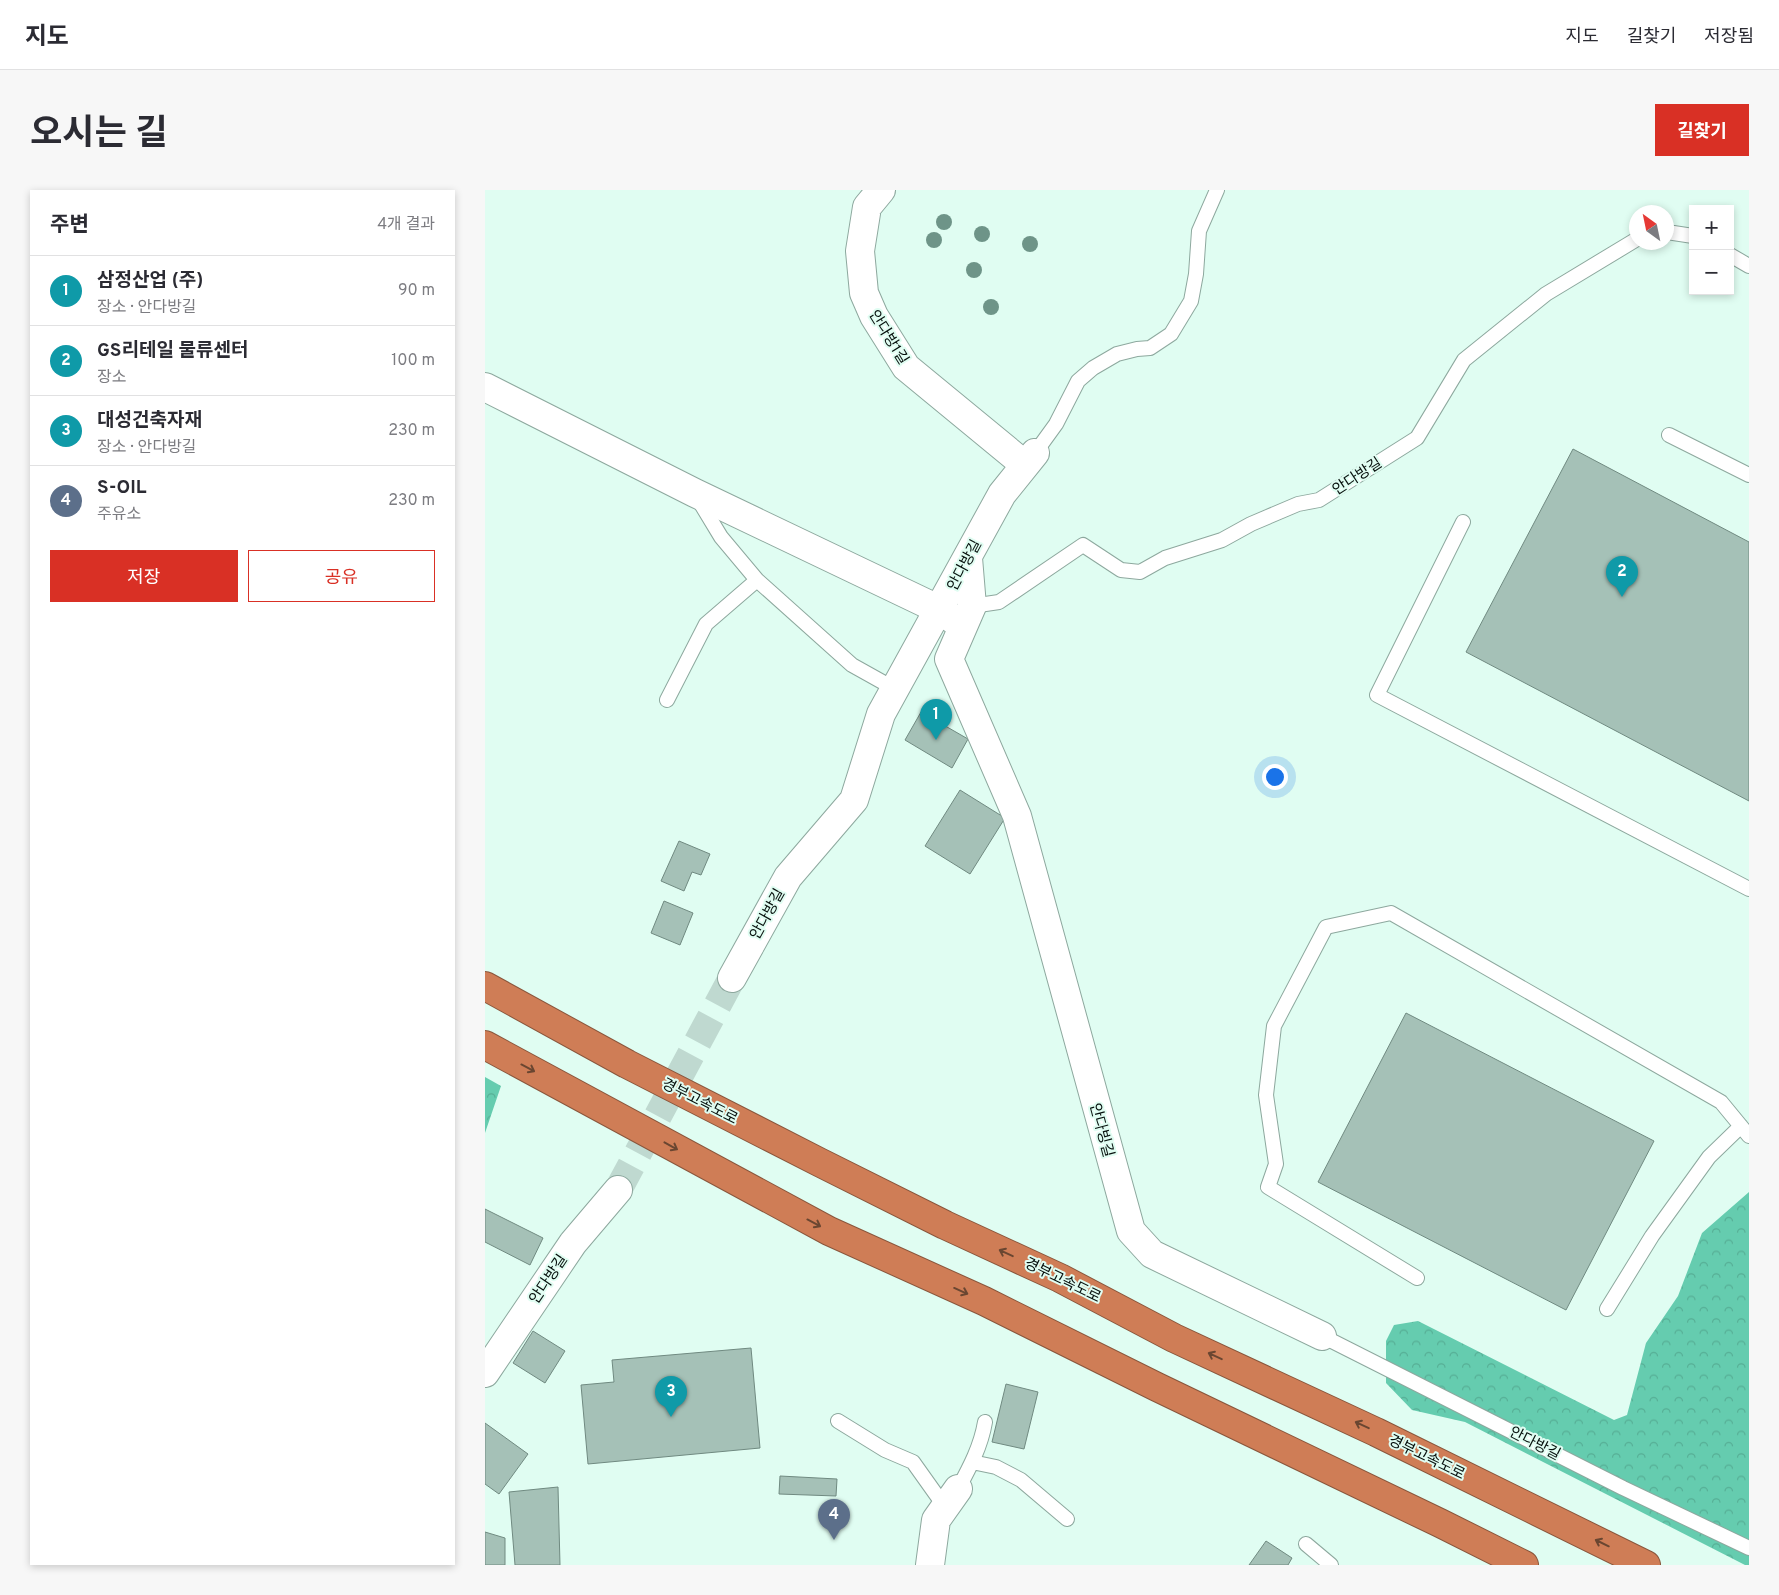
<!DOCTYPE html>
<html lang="ko">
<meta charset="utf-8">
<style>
body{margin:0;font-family:Overpass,"Noto Sans KR",sans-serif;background:#f7f7f7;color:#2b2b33}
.controls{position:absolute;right:15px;top:15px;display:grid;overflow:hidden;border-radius:0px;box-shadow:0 2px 8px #0003}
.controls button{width:45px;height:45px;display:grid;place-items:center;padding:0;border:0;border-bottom:1px solid #e1e1e2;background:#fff;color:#2b2b33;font:25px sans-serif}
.compass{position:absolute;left:1144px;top:15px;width:45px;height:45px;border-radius:50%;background:#fff;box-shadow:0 2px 8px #0003;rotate:327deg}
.you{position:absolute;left:789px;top:586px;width:18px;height:18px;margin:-12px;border:4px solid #fff;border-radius:50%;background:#1a73e8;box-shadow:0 0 0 8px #1a73e833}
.badge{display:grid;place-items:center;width:32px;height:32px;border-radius:50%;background:#d93025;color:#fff;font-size:16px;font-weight:700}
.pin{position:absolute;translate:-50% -41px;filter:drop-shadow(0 1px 2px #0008)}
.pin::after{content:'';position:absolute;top:26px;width:18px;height:15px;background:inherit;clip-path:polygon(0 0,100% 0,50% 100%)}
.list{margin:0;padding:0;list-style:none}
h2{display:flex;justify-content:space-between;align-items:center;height:65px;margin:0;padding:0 20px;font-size:21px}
h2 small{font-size:16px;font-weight:400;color:#7c7c81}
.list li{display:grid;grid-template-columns:32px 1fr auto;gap:15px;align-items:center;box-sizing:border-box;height:70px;padding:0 20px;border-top:1px solid #e1e1e2}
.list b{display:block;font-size:19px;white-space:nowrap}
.list p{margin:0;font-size:16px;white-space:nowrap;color:#7c7c81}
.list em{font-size:16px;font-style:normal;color:#7c7c81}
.actions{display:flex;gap:10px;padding:15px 20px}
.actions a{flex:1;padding:11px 0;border:1px solid #d93025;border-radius:0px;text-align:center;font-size:18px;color:#d93025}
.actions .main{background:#d93025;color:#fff}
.map{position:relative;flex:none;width:1264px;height:1375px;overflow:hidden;border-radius:0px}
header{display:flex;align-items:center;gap:30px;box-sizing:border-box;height:70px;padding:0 25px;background:#fff;border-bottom:1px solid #e1e1e2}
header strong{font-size:24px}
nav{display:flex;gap:28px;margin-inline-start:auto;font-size:18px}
.intro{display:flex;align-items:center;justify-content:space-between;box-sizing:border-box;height:120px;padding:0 30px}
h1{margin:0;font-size:35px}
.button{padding:12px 22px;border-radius:0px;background:#d93025;color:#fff;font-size:18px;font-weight:700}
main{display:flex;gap:30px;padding:0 30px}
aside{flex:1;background:#fff;border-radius:0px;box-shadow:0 2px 8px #0003}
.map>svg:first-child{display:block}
</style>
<header>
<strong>지도</strong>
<nav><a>지도</a><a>길찾기</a><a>저장됨</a></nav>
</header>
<div class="intro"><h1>오시는 길</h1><a class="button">길찾기</a></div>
<main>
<aside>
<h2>주변<small>4개 결과</small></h2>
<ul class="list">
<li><span class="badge" style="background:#0f9aa8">1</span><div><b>삼정산업 (주)</b><p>장소 · 안다방길</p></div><em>90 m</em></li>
<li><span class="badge" style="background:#0f9aa8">2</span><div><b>GS리테일 물류센터</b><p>장소</p></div><em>100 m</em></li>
<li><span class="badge" style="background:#0f9aa8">3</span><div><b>대성건축자재</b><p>장소 · 안다방길</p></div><em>230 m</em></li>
<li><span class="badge" style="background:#5c6f8a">4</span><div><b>S-OIL</b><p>주유소</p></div><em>230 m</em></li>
</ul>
<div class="actions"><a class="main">저장</a><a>공유</a></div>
</aside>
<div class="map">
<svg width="1264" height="1375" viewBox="0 0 1264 1375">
<defs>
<pattern id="forest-crowns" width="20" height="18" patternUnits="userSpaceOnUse" patternTransform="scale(1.25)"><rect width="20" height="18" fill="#65ccaf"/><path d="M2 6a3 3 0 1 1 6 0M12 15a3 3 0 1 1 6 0" fill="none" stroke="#56ae95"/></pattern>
</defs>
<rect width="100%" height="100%" fill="#e0fdf2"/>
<path fill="url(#forest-crowns)" d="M0 887 16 896 0 943Z
M1264 1002V1375H1260L980 1232 927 1220 901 1193V1151L909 1135 933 1131 1129 1230 1142 1225 1161 1153 1193 1106 1217 1043Z"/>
<path fill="#a5c1b7" stroke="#708a81" d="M1088 259 1264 352V611L981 462Z
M436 522 483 549 467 578 420 550Z
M475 600 520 628 485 684 440 656Z
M194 651 225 664 216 685 207 682 199 701 176 691Z
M179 711 208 723 195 755 166 743Z
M921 823 1169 951 1081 1120 833 992Z
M0 1019 58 1048 45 1075 0 1052Z
M48 1141 80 1161 60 1193 28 1173Z
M266 1158 275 1258 103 1274 96 1195 129 1192 127 1170Z
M521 1194 553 1202 539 1259 507 1252Z
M0 1233 43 1264 14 1304 0 1294Z
M295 1286 352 1289 351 1306 294 1304Z
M73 1297 75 1375H30L24 1302Z
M0 1342 20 1348V1375H0Z
M781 1351 807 1368 803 1375H764Z"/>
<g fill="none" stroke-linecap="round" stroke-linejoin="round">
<path stroke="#bfd9d0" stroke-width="28" stroke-dasharray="28 14" stroke-linecap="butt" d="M133 1000 247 788"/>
<g stroke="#8da89e" stroke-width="16">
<path id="lane" d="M1182 42 1208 46
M1245 65 1264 76
M1184 245 1264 285
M550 263 571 234 593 191 608 178 632 164 652 159 665 158 686 144 706 111 711 84 714 41 732 0
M213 309 236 347 272 390 367 475 410 499
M978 332 892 505 1264 699
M487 416 514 412 598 355 636 380 655 382 680 368 737 350 766 334 813 314 834 310 932 248 979 170 1061 104 1152 49
M182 510 221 434 272 390
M932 1088 783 997 791 974 781 905 789 836 841 737 906 723 1236 912 1264 946
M1122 1119 1167 1046 1224 967 1256 936
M837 1146 1138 1298 1264 1358
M353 1231 400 1260 428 1272 460 1317
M487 1272 511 1277 536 1290 582 1329
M473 1299C485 1277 496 1256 500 1232
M821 1354 846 1375"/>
</g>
<g stroke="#8da89e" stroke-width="30">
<path id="street" d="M396 0 382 17 375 61 379 103 389 126 421 177 540 275
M0 197 210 303 455 420 469 430
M483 368 487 416 464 469 532 626 646 1041 667 1064 837 1146
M247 788 303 687 369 610 396 524 517 304 550 263
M0 1183 88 1053 133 1000
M445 1375 451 1330 473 1299"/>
</g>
<g stroke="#89563c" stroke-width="30">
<path id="highway" d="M0 796 142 874 334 972 460 1035 575 1088 689 1148 891 1242 1161 1375
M0 855 344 1041 499 1111 672 1197 955 1333 1039 1375"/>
</g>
<use href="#lane" stroke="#fff" stroke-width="14"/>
<use href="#street" stroke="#fff" stroke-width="28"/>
<use href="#highway" stroke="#cf7d56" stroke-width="28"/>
</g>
<g fill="#6e9488">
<circle cx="459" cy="32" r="8"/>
<circle cx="497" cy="44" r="8"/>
<circle cx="449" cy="50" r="8"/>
<circle cx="545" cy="54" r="8"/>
<circle cx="489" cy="80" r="8"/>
<circle cx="506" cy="117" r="8"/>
</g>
<defs><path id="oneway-shaft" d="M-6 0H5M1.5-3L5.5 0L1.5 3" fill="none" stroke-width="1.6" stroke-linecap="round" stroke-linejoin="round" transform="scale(1.25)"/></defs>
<g stroke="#6a4631">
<use href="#oneway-shaft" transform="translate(43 878) rotate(28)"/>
<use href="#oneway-shaft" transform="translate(186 956) rotate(29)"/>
<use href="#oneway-shaft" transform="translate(329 1033) rotate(28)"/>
<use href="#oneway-shaft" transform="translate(521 1063) rotate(-155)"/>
<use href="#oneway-shaft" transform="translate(476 1101) rotate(24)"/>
<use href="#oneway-shaft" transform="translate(730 1166) rotate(-155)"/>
<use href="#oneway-shaft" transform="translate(877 1235) rotate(-155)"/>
<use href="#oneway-shaft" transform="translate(1117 1353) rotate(-154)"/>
</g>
<g text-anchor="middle" stroke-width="4" stroke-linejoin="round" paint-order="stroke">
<g font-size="15" fill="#060f0c" stroke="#e0fdf2">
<text transform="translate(404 147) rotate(58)" y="5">안다방1길</text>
<text transform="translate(872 286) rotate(-33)" y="5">안다방길</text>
<text transform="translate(479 375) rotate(-62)" y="5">안다방길</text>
<text transform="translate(282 724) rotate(-61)" y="5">안다방길</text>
<text transform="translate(215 911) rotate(27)" y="5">경부고속도로</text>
<text transform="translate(617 940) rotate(75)" y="5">안다빙길</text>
<text transform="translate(63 1089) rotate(-56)" y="5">안다방길</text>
<text transform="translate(578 1090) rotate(26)" y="5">경부고속도로</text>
<text transform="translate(1050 1253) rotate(27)" y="5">안다방길</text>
<text transform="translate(942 1267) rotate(26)" y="5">경부고속도로</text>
</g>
</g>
</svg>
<div class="controls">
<button>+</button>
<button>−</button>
</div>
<svg class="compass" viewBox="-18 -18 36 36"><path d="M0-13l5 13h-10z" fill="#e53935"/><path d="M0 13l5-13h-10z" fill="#7c7c81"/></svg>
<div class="you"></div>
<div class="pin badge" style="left:451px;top:550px;background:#0f9aa8">1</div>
<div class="pin badge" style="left:1137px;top:407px;background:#0f9aa8">2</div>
<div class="pin badge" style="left:186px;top:1227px;background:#0f9aa8">3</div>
<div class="pin badge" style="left:349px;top:1350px;background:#5c6f8a">4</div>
</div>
</main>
